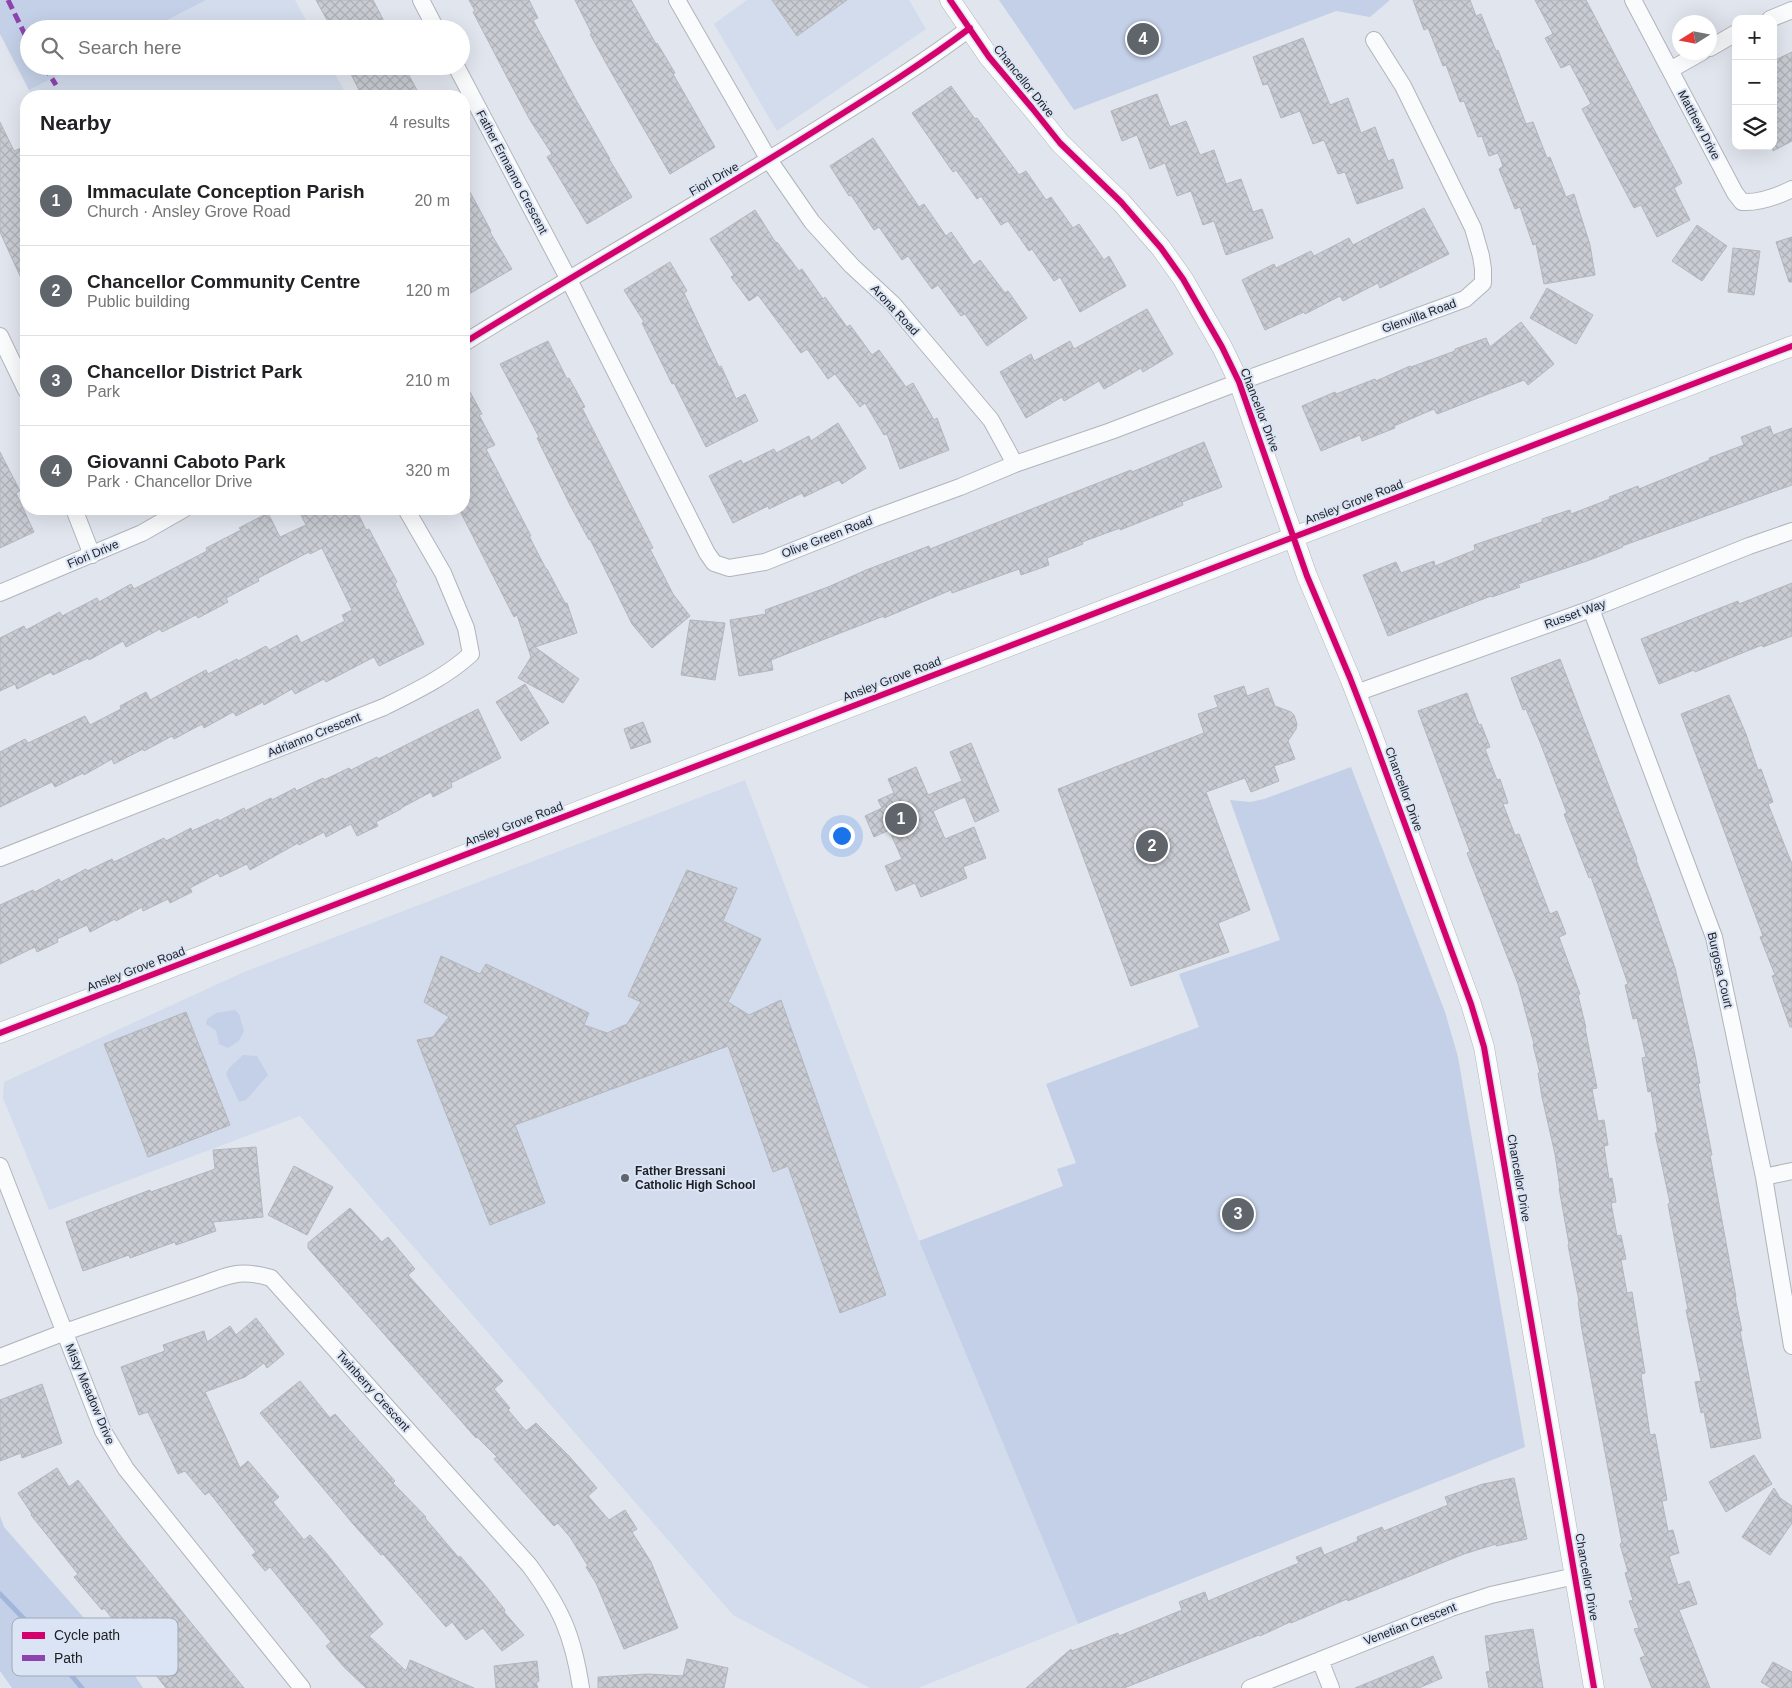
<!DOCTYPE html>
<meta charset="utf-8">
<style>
body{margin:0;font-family:Arial,sans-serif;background:#f2f2f2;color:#202124}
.controls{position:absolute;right:15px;top:15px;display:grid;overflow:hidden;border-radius:10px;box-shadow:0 5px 20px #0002}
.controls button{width:45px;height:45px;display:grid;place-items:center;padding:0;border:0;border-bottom:1px solid #e0e0e0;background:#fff;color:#202124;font:25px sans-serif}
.compass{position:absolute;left:1672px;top:15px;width:45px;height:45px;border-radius:50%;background:#fff;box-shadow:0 5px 20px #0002;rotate:259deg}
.you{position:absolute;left:841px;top:835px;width:18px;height:18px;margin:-12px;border:4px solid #fff;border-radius:50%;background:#1a73e8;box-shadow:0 0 0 8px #1a73e833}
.badge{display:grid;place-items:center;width:32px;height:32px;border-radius:50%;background:#60646b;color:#fff;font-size:16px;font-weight:700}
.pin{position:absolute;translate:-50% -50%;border:2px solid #fff;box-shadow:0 1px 5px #0006}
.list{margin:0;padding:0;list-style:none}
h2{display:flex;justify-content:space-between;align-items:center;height:65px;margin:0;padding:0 20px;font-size:21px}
h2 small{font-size:16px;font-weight:400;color:#757577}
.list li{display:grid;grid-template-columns:32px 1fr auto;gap:15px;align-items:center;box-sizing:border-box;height:90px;padding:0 20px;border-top:1px solid #e0e0e0}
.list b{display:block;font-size:19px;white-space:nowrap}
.list p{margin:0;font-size:16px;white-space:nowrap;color:#757577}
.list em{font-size:16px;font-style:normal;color:#757577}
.icon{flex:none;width:28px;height:28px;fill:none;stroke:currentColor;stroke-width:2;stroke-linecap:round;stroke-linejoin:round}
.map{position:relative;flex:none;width:1792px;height:1688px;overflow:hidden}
.search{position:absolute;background:#fff;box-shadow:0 5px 20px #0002;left:20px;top:20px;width:450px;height:55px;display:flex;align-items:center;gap:12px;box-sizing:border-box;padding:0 18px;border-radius:28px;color:#757577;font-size:19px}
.panel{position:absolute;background:#fff;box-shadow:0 5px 20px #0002;left:20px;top:90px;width:450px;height:425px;border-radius:20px}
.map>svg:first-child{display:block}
</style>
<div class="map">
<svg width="1792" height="1688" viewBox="0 0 1792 1688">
<defs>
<pattern id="building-cross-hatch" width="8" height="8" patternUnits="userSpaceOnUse" patternTransform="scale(1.25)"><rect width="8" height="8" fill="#c9ccd3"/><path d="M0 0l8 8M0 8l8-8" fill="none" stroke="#acafb5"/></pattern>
</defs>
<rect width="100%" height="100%" fill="#e1e5ee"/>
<path fill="#d3dcec" d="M206 0H295L311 29H150Z
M747 0H909L926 29 777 131 714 24Z
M76 66H331L347 96H32L29 90Z
M745 780 919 1241 1078 1624 918 1688H870L733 1615 300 1116 49 1210 3 1098 4 1082 244 972Z"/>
<path fill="#c3d0e7" d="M0 0H206L150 29H29V66H76L29 90 0 34Z
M999 0H1390L1370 17 1336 11 1074 110Z
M1351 767 1445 1012 1458 1057 1525 1447 1078 1624 919 1241 1063 1186 1057 1169 1076 1163 1046 1084 1199 1027 1179 974 1280 940 1230 800 1250 802 1264 799Z
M235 1010 239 1014 244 1031 239 1041 228 1048 219 1044 216 1031 206 1024 207 1019 216 1013Z
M243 1055 257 1056 268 1075 246 1100 239 1102 226 1074 229 1068Z
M0 1516 4 1527 135 1676 143 1688H12L0 1671Z"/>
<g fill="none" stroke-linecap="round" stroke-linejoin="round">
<path stroke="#a1b6da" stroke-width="5" d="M0 1594 27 1622 82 1688"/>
</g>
<path fill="url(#building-cross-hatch)" stroke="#b3b6bd" d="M316 0H373L388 29H332Z
M469 0H529L538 18 533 20 576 100 610 159H609L632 197 587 224 547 157 552 154 530 120 507 77 473 12 475 11Z
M575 0H631L656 44 657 43 675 73 673 74 715 147 670 174 607 65 590 34H592Z
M772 0H847L797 36Z
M1413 0H1470L1476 16 1481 14 1496 51 1498 50 1526 124 1533 122 1547 158 1550 157 1566 197 1574 194 1590 245 1595 275 1544 284 1536 244 1533 245 1520 207 1515 209 1499 169 1503 166 1498 153 1489 156 1482 136 1478 137 1464 101 1460 102 1446 65 1443 66 1428 28 1424 30Z
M1535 0H1586L1682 183 1674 188 1690 220 1657 237 1641 205 1634 208 1582 109 1591 104 1570 64 1561 68 1545 38 1553 34Z
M1303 38 1330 105 1348 98 1361 133 1375 127 1388 161 1393 159 1403 188 1357 204 1345 172 1338 174 1324 140 1313 144 1300 111 1281 118 1268 84 1263 85 1253 57Z
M1792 52V141L1773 151V61Z
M347 66H404L420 96H362Z
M951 86 975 119 977 118 1019 175 1026 171 1046 200 1051 197 1073 228 1079 224 1104 260 1109 256 1126 286 1080 312 1060 277 1054 281 1032 249 1029 251 1008 221 1001 225 981 196 977 199 956 170 953 172 912 113Z
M1157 94 1170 127 1186 121 1200 155 1214 150 1226 184 1241 179 1253 212 1262 209 1273 238 1226 255 1214 221 1203 225 1191 191 1177 196 1165 163 1150 169 1137 135 1122 141 1111 111Z
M0 122 14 151 21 148 26 159V289L0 232Z
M873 138 919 207 924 204 946 236 951 232 974 265 980 260 1005 293 1008 291 1027 318 987 346 965 314 961 316 938 285 932 289 908 256 902 260 879 227 874 230 851 195 849 196 830 166Z
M464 181 491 231 490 232 512 269 469 294 464 285Z
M1424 208 1449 254 1380 288 1378 283 1343 301 1340 296 1305 314 1304 312 1265 330 1242 280 1274 264 1276 268 1311 251 1314 256 1349 238 1353 245Z
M755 210 776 243 777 242 799 271 802 269 823 299 825 297 847 327 850 325 872 355 879 350 906 387 913 383 934 420 937 418 949 450 900 469 887 434 884 435 865 403 860 407 835 374 828 379 807 349 801 353 758 295 749 301 731 277 734 275 710 239Z
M1697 225 1727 246 1702 281 1672 261Z
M1792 237V282H1789L1776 242Z
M1733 248 1760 251 1754 295 1728 292Z
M670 262 687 291 684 293 719 367 721 366 736 399 745 394 758 421 706 447 674 383 672 384 642 323 644 322 624 290Z
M1547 288 1593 315 1576 344 1530 318Z
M1147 309 1173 354 1143 372 1141 368 1104 389 1099 381 1064 401 1062 397 1026 418 1000 372 1031 354 1034 361 1070 341 1074 349Z
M1521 322 1554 364 1528 385 1524 380 1437 414 1434 409 1394 426 1395 428 1362 441 1360 435 1321 451 1302 406 1335 392 1336 394 1375 379 1376 381 1410 366 1411 367 1455 351V349L1486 338 1490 347Z
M548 341 567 379 569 378 585 407 582 408 653 548 650 549 673 594 690 616 652 648 632 624 590 539 589 540 570 505 537 438 539 437 500 364Z
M464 381 482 414 479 415 495 445 486 449 531 536H529L546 569H547L565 603H567L577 633 535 647 579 679 563 703 518 678 531 657 517 615 514 617 459 509H464Z
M838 423 866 468 842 484 839 480 804 497 802 493 769 509 768 506 733 523 709 476 741 460 743 464 774 449 776 453 809 436 811 441Z
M1770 426 1773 435 1792 428V485L1622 546 1623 547 1587 561 1518 584 1520 587 1492 597 1491 596 1388 636 1363 575 1396 562 1401 573 1434 561 1435 566 1475 550 1474 545 1542 522V519L1570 510 1571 514 1610 499 1609 497 1638 486 1639 489 1710 460 1709 458 1744 445 1741 437Z
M1204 442 1222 487 1182 502 1183 505 1120 530V528L1082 542 1083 544 1047 558 1049 565 1021 575 1019 569 952 593 951 590 884 618V616L771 660 773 670 739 676 730 620 766 614 765 610 828 587 866 570 929 546 930 549 968 534 1131 470 1132 472Z
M0 452 20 491 16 493 34 532 0 548Z
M298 509H356L366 530 369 529 397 582 395 584 424 644 379 666 374 657 326 682 324 679 295 694 292 689 264 705 263 702 236 716 233 712 204 728 202 724 174 739 172 736 144 751 143 749 114 764 112 759 84 775 83 773 55 787 52 782 0 807V752L25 739 28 743 85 716 90 725 121 709 120 706 146 692 150 700 206 670 208 674 237 659 238 661 266 646 269 650 297 635 301 643 345 621 342 615 352 610 322 548 310 554 309 552 258 578 259 581 226 598 228 602 198 618 196 615 162 632 160 629 126 647 123 641 89 660 88 658 53 675 51 672 17 689 15 684 0 691V638L24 626 26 630 60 612 62 616 97 598 99 602 131 584 134 589 207 551 206 548 241 530 239 528 268 513 280 537 306 525Z
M1792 583V636L1763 647 1762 645 1695 672 1694 670 1659 684 1641 639 1738 601 1739 604Z
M690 620 725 623 715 680 681 675Z
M1560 659 1637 859 1636 860 1651 898 1675 968 1695 1055 1700 1083H1698L1712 1155H1710L1736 1297H1735L1742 1331H1740L1761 1438 1711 1448 1704 1412 1701 1413 1695 1382 1701 1381 1686 1310H1688L1668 1204 1670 1203 1655 1133H1658L1651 1091 1648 1092 1642 1058 1646 1057 1637 1018 1633 1019 1625 985 1628 984 1600 902 1591 877 1589 878 1564 814 1567 813 1540 742 1526 709 1523 710 1511 678Z
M525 684 549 723 521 741 496 702Z
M1244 686 1247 696 1268 688 1275 706 1291 712 1294 715 1297 724 1296 729 1288 741 1295 759 1274 766 1279 781 1251 792 1245 778 1206 792 1250 910 1218 923 1229 952 1131 986 1058 789 1204 733 1198 714 1218 707 1214 696Z
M1467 693 1479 725 1481 724 1490 747 1485 749 1497 780 1500 779 1508 803 1503 804 1515 835 1519 834 1550 914 1557 911 1566 934 1559 937 1580 994 1578 995 1586 1028H1585L1597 1088 1592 1089 1598 1121 1604 1120 1608 1145 1604 1146 1609 1179 1612 1178 1616 1202 1611 1203 1617 1236 1621 1235 1626 1259 1621 1260 1627 1293 1632 1292 1645 1373 1641 1374 1650 1435 1655 1434 1667 1500 1662 1501 1668 1531 1673 1530 1679 1553 1669 1556 1678 1585 1689 1581 1697 1604 1679 1610 1710 1688H1652L1640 1658 1645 1656 1634 1629 1639 1628 1629 1601 1633 1600 1625 1573 1628 1572 1620 1544 1622 1543 1582 1330 1578 1302 1579 1301 1568 1245 1569 1244 1559 1188H1560L1555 1154 1542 1097 1538 1073H1540L1533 1045 1534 1044 1518 984 1467 853 1470 852 1418 711Z
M1729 695 1746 734 1758 770 1761 769 1773 802 1768 804 1792 864V1027H1790L1772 976 1775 975 1760 937 1763 936 1681 714Z
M478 709 501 758 451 783 452 787 433 797 431 792 401 808V809L376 822 378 826 357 836 351 824 326 837 324 832 299 845 298 843 250 870 247 864 220 877 218 873 190 888 192 892 170 903 168 899 143 911 142 907 116 921 115 919 90 932 87 925 57 939 58 942 37 952 35 947 0 964V905L33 890 35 892 59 879 61 882 86 869 87 871 112 859 114 862 164 838 166 841 191 828 192 831 218 819 219 821 244 808 245 811 271 798 272 800 295 788 296 791 323 778 324 780 349 768 351 770 377 757 378 759Z
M643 722 651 742 631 749 624 729Z
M971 743 999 811 975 822 965 797 933 811 945 839 974 827 986 858 963 867 967 878 921 897 915 883 896 891 885 866 902 859 889 830 874 837 865 816 882 808 878 800 894 793 888 779 916 767 928 795 962 781 950 752Z
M687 870 737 888 723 921 761 939 728 1002 749 1015 781 1000 886 1295 840 1313 788 1166 773 1172 728 1046 515 1125 545 1203 490 1225 417 1040 433 1037 449 1017 424 1002 441 956 480 974 486 964 589 1013 584 1025 607 1033 627 1024 641 1002 628 996Z
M186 1012 230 1125 148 1157 104 1044Z
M256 1147 263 1217 213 1222 216 1231 176 1245 175 1242 130 1258 129 1255 83 1271 66 1222 150 1190 151 1192 215 1169 213 1150Z
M294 1166 333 1187 307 1235 268 1215Z
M350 1208 382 1242 388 1237 415 1269 408 1275 503 1381 494 1389 510 1408 508 1410 526 1431 536 1423 569 1456 597 1488 588 1496 609 1520 625 1510 637 1529 632 1532 651 1562 678 1628 624 1649 596 1583 586 1567 588 1566 570 1537 558 1523 554 1526 494 1459 497 1457 477 1437 476 1438 308 1248V1243Z
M256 1318 284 1354 267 1368 264 1363 245 1377 205 1392 240 1468 248 1461 279 1497 273 1502 304 1540 310 1535 327 1554 383 1624 369 1636 406 1671 410 1660 474 1688H366L344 1667 326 1646 331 1642 270 1567 265 1571 252 1555 256 1552 209 1492 205 1495 185 1471 178 1474 148 1412 139 1415 121 1367 165 1351 163 1345 204 1331 207 1342 230 1326 236 1335Z
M300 1381 330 1418 335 1414 395 1481 393 1483 426 1517 425 1518 459 1558 460 1556 486 1586 505 1610 504 1612 524 1635 502 1651 483 1628 466 1640 452 1622 446 1627 383 1554 381 1555 354 1525 260 1413Z
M42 1384 62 1443 22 1458 21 1453 0 1461V1400Z
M1754 1455 1772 1484 1726 1512 1709 1482Z
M57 1468 69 1487 78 1480 119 1534 244 1688H166L104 1608 102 1610 74 1577 78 1574 31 1515 32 1514 18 1493Z
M1514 1478 1527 1539 1496 1546V1544L1464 1554 1348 1601 1347 1599 1291 1623 1290 1622 1260 1636 1259 1635 1124 1688H1026L1071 1649 1072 1651 1118 1633 1119 1636 1182 1610 1179 1602 1205 1592 1208 1601 1299 1563 1296 1557 1321 1547 1324 1555 1358 1541 1357 1537 1382 1527 1384 1531 1448 1505 1445 1497 1483 1484Z
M1774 1488 1780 1498 1792 1506V1523L1770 1555 1742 1537Z
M1533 1629 1543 1688H1489L1486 1672 1490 1671 1485 1636Z
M1433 1656 1442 1678 1419 1688H1355Z
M687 1659 728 1668 724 1688H598V1677L648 1674 683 1676Z
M537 1661 539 1681 536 1683 538 1688H496L494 1666Z
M1773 1662 1792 1672V1688H1771L1761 1682Z"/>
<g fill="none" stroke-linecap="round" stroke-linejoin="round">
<g stroke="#b1b4bb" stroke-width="18">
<path id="minor" d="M421 0 436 29
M677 0 769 160 812 222 852 266 893 304 991 420 1015 464
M1633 0 1735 193 1742 202C1760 203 1776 197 1792 189
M1770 19 1792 10
M1710 48 1736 33
M456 66 568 278 707 553 714 563 729 568 765 562 875 518 960 487 1015 464 1111 431 1239 382 1465 299 1483 283V269L1481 256 1473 228 1403 86 1374 40
M1670 70 1702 52
M0 336 26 390
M464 343C585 268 709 198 829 122 877 92 925 62 970 28
M74 509 92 555
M0 593 142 533 184 509
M1591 609 1714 937 1764 1177 1792 1346
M1356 693 1591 609 1749 546 1792 531
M0 858 384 707C414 692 446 677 471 654L466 628 443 573 406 509
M0 1166 103 1431 126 1469 302 1688
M1764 1177 1792 1171
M0 1357 65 1332 207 1283C233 1273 244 1270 271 1278L529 1565C561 1608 573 1635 581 1688
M1320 1660 1331 1688
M1250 1688 1451 1608 1491 1595 1575 1576"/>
</g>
<g stroke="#b1b4bb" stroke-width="21">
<path id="tertiary" d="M950 0 989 57 1032 108 1060 143 1121 202 1161 248 1183 279 1222 347 1239 382 1307 576 1350 678 1371 732 1471 1004 1484 1047 1594 1688
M0 1033 1792 346"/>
</g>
<use href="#minor" stroke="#fafbfc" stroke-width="16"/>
<use href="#tertiary" stroke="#fafbfc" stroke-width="20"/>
<path stroke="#8e44ad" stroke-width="5" stroke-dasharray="10 5" stroke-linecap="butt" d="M8 0 29 43
M44 66 56 85"/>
<g stroke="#dbe4f4" stroke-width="9">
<path id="cycleway" d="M950 0 989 57 1032 108 1060 143 1121 202 1161 248 1183 279 1222 347 1239 382 1307 576 1350 678 1371 732 1471 1004 1484 1047 1594 1688
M464 343C585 268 709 198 829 122 877 92 925 62 970 28
M0 1033 1792 346"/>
</g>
<use href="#cycleway" stroke="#d6006c" stroke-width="6"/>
</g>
<circle fill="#60646b" stroke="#dbe4f4" stroke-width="2" cx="625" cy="1178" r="5"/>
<g text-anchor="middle" stroke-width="4" stroke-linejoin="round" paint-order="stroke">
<g font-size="12" fill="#1b1f24" stroke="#dbe4f4">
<text transform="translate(1024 81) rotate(51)" y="4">Chancellor Drive</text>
<text transform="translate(1699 125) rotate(62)" y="4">Matthew Drive</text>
<text transform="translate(512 172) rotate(62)" y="4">Father Ermanno Crescent</text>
<text transform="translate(714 179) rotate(-30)" y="4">Fiori Drive</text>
<text transform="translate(895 310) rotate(47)" y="4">Arona Road</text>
<text transform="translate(1419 316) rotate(-20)" y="4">Glenvilla Road</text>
<text transform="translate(1260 410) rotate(69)" y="4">Chancellor Drive</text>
<text transform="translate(1354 502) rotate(-21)" y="4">Ansley Grove Road</text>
<text transform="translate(827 537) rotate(-21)" y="4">Olive Green Road</text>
<text transform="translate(93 554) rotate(-23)" y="4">Fiori Drive</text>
<text transform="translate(1575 614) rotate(-20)" y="4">Russet Way</text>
<text transform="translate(892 679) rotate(-21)" y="4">Ansley Grove Road</text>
<text transform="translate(314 735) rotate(-22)" y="4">Adrianno Crescent</text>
<text transform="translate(1404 789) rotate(70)" y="4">Chancellor Drive</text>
<text transform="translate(514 824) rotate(-21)" y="4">Ansley Grove Road</text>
<text transform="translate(136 969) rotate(-21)" y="4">Ansley Grove Road</text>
<text transform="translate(1720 970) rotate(77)" y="4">Burgosa Court</text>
<text transform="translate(1519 1178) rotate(80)" y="4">Chancellor Drive</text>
<text transform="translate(373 1391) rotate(48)" y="4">Twinberry Crescent</text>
<text transform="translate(90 1394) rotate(67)" y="4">Misty Meadow Drive</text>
<text transform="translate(1587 1577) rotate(80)" y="4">Chancellor Drive</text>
<text transform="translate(1410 1624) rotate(-21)" y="4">Venetian Crescent</text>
</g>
<g font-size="12" font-weight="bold" fill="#1b1f24" stroke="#dbe4f4" text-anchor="start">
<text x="635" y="1175">Father Bressani<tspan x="635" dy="14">Catholic High School</tspan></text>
</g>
</g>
<rect x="12" y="1618" width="166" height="58" rx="8" fill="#dbe4f4" stroke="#a1a9b6" stroke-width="1"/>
<rect x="22" y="1632" width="23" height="7" fill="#d6006c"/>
<rect x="22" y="1655" width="23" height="6" fill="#8e44ad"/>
<g font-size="14" fill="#1b1f24">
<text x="54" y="1640">Cycle path</text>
<text x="54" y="1663">Path</text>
</g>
</svg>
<div class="controls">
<button>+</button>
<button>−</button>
<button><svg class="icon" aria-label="layers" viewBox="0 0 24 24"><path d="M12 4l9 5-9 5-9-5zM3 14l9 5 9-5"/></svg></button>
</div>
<svg class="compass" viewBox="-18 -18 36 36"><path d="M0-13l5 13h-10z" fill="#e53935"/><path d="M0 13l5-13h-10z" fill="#757577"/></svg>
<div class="you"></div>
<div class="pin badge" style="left:901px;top:819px">1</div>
<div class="pin badge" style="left:1152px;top:846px">2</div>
<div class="pin badge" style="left:1238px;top:1214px">3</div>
<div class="pin badge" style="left:1143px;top:39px">4</div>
<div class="search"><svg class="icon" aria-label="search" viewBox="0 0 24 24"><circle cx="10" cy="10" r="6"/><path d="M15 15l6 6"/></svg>Search here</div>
<section class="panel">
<h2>Nearby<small>4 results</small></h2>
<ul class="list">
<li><span class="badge">1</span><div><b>Immaculate Conception Parish</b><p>Church · Ansley Grove Road</p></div><em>20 m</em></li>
<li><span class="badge">2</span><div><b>Chancellor Community Centre</b><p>Public building</p></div><em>120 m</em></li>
<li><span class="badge">3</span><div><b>Chancellor District Park</b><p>Park</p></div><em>210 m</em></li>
<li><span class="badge">4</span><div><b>Giovanni Caboto Park</b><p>Park · Chancellor Drive</p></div><em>320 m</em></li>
</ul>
</section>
</div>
